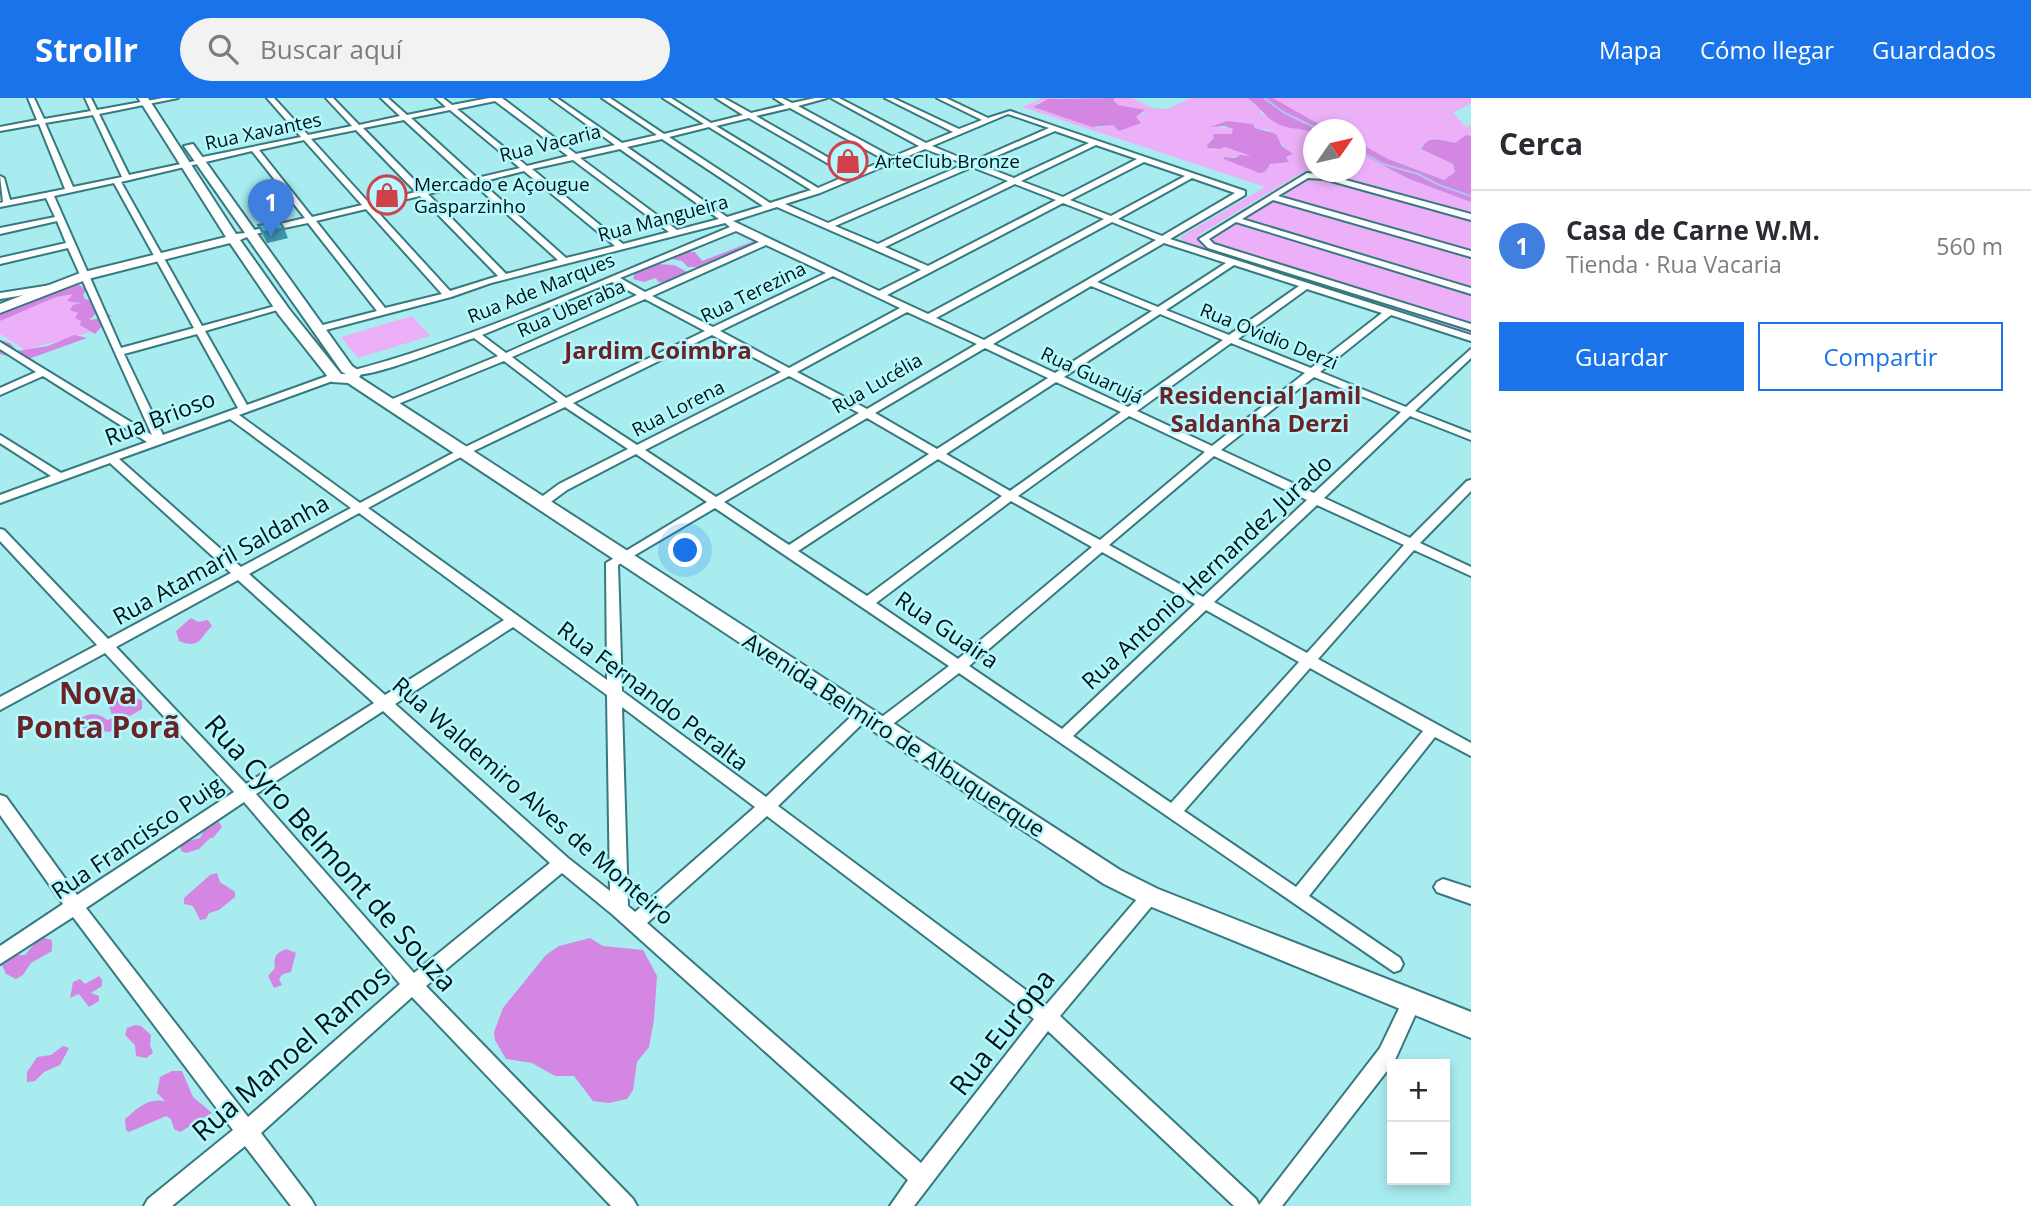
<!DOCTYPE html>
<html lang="es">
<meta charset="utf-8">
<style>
body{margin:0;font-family:"Open Sans",sans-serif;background:#f2f2f3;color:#2b2b33}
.controls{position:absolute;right:21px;bottom:21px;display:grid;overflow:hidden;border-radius:0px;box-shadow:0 4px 10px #0003}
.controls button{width:63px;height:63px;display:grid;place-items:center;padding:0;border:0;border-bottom:2px solid #e1e1e2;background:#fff;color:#2b2b33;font:35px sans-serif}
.compass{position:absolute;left:1303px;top:21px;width:63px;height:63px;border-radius:50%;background:#fff;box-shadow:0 4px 10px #0003;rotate:56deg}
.you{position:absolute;left:686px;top:453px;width:24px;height:24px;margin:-18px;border:5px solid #fff;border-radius:50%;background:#1a73e8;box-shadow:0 0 0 10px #1a73e833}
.badge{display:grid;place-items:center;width:46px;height:46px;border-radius:50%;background:#1a73e8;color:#fff;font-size:23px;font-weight:700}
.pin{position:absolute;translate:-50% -58px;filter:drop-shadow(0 2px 4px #0008)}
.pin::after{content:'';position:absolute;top:37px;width:24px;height:21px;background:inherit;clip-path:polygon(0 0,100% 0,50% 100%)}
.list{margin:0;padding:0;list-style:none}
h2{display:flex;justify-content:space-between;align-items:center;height:91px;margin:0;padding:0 28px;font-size:30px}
h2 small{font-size:23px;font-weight:400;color:#7c7c81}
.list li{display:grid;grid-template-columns:46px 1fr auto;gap:21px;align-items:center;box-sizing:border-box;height:112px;padding:0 28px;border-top:2px solid #e1e1e2}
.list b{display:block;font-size:26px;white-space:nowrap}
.list p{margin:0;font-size:23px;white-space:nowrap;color:#7c7c81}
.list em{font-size:23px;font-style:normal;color:#7c7c81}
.actions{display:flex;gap:14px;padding:21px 28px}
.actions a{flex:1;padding:16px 0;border:2px solid #1a73e8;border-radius:0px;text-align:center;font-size:24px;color:#1a73e8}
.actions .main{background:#1a73e8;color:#fff}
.icon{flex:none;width:38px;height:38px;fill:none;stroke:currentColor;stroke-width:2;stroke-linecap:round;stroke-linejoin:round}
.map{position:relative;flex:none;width:1471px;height:1108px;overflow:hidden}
header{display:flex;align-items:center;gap:42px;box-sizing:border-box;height:98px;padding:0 35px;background:#1a73e8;color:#fff}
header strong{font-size:33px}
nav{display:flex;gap:38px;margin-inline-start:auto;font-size:24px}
.search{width:490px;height:63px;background:#f2f2f3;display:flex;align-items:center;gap:18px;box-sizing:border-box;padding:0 24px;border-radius:38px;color:#7c7c81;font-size:26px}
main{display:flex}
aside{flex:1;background:#fff}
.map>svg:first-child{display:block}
</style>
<header>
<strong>Strollr</strong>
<div class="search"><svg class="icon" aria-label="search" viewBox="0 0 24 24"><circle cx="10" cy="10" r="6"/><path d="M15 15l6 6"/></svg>Buscar aquí</div>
<nav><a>Mapa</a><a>Cómo llegar</a><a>Guardados</a></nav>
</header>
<main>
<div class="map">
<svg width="1471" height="1108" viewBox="0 0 1471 1108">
<rect width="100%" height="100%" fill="#a8ecf0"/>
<path fill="#ecb0f8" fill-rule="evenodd" d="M1042 0H1054L1036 5 1035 10 1098 30 1108 27 1137 26 1136 19 1146 14 1118 7 1112 2 1115 0H1132L1152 10 1167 11 1191 0H1246L1260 10 1261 16 1313 35 1314 74H1356V53L1409 81 1471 104V117C1436 107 1329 71 1300 76L1200 136 1197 141 1207 148 1471 233V236L1185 145 1180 139 1265 89 1022 9ZM1227 23 1253 26 1255 30 1268 32 1292 56 1286 59 1287 61 1253 73 1223 59 1251 58 1225 49 1213 52 1208 45 1215 40 1233 36V31L1213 28Z
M1273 0H1471V6L1453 14 1466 29 1471 27V38L1466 37 1455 45 1433 40 1421 48V51L1453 66 1455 74 1444 82 1388 61 1356 43V32C1325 31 1297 18 1273 0Z
M1307 80H1316L1471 121V153L1282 99Z
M1271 103 1471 158V190L1246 122 1245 118Z
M1239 125 1471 195V226L1217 147 1209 141 1231 126Z
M70 192 95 233 25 252 0 236V221Z
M412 218 430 238 358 260 341 239Z"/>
<path fill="#d386e2" d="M1115 0 1113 2 1118 7 1145 12 1136 19 1141 25 1119 33 1113 27 1092 29 1033 9 1048 1Z
M1246 0H1273L1313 23 1335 31 1314 32 1313 35C1301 29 1288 32 1276 25 1263 18 1259 6 1246 0Z
M1227 23 1253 26 1255 30 1276 36 1282 48 1293 56 1286 59 1289 64 1270 66 1265 74 1259 75 1224 61 1223 59 1235 60 1240 57 1251 58 1225 49 1219 51 1208 50 1207 47 1214 40 1213 36H1232L1233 31 1224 28 1210 29Z
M1466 37 1471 38V104L1409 81 1356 53V43L1388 61 1444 82 1455 74 1453 66 1421 51C1429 36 1440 42 1455 45Z
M754 143 755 146 703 169H688L682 163 672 161 674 154H695L702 163Z
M657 166 674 167 689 175 663 184H658L656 180 644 184 633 181 635 174Z
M79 187 87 191 83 197 85 201 93 203 98 214 89 222 97 221V217L106 215 112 218 102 221 103 227 95 236 80 227 81 223 75 220 78 215 70 212 73 207 81 205 67 203 73 196 56 199 0 223V215C18 208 31 204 47 198 58 194 66 188 79 187Z
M74 237 87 240 20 264H17L18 261 0 256V242L10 245 17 253 48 248Z
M191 520 198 524 208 522 212 528C200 539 200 552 179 543L176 533Z
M127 595 142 603V611L121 623 110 634 76 629 77 622C89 615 96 614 107 622L113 620 108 605 116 598Z
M217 721 222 729 213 740H210L199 751 186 755 181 753 180 745 200 740 208 725Z
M217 775 220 784 235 794V799L219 812 209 815 206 821 200 822 193 808 184 806V800L210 777Z
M40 839 52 842V853L31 865 23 877 16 881 6 876 2 867 16 857H25Z
M590 840 603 848 643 852 657 878 654 922 649 949 637 964 633 992 627 1001 609 1005 593 1003 574 978H555L532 965 506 961 495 942 494 934 503 910 546 857 559 848Z
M286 851 296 855 291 874 283 876 279 881 282 887 274 890 268 878 275 870C273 859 276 855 286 851Z
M99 878 102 882V888L91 895 99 898V903L89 909 79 896 70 900 73 884 80 881 85 886Z
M135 927 141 928 151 937 150 947 153 955 146 960 136 958 135 947 125 937 127 930Z
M63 948 69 950 60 967 44 974 35 983 27 984V974L37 959 51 957Z
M172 973H182L193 999 212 1015 180 1034 174 1031 171 1021 166 1018 129 1034 126 1032 125 1021C138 1010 147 1000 165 1003L157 995 160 979Z"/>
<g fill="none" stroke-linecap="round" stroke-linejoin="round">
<path stroke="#aec5ec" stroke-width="2" d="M1264 0 1283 14 1320 32
M1356 51 1383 66 1418 76 1439 87 1471 98"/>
<g stroke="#36797e" stroke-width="4">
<path id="street" d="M28 0H34L44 21 91 13 85 0H91L97 12 163 0H178L99 16 129 77 195 63 198 60 301 39 267 0H274L308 37 352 28 326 0H333L359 27 400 18 381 0H388L407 17 446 9 436 0H443L452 7 489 0H502L576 56 615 47 550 0H557L622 45 657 37 602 0H610L664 36 704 26 663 0H671L711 25 743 17 716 0H724L751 15 785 7 774 0H782L792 5 815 0H827L798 8 892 59 919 48 831 0H839L926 45 953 34 885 0H893L959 31 982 22 937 0H946L988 20 1010 13 1245 93V97L1170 141 1471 237V243L1391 217 1320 274 1406 309 1471 251V260L1415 313 1471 335V342L1410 318 1324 400 1410 440 1467 383 1471 382V393L1420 445 1471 469V478L1414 452 1318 561 1471 645V658L1435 639 1309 798 1400 860 1403 866 1400 872 1394 874 959 575 885 632H875L873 628 875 624 949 568 715 410 618 467 622 593 766 699 857 613H867L869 617 867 621 778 708 1046 907 1144 793 1150 790 1156 793 1159 798 1156 803 1060 918 1256 1101 1259 1107 1380 950 1405 898 1412 895 1419 898 1421 904 1394 964 1282 1108H1234L1048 933 914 1108H890L908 1082 613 817 562 775 426 888 633 1101 637 1108H611L412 899 261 1035 311 1101 315 1108H291L245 1048 172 1108H144L148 1101 233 1032 73 819 0 866V848L63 806 0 717V697L6 699 77 797 234 694 105 555 0 612V599L97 547 0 443V431L4 432 108 541 231 475 110 365 0 405V397L51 378 0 345V337L61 375 147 344 43 278 0 297V290L36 274 0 251V244L152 337 68 150 0 166V160L66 145 57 123 0 136V130L55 119 46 100 0 109V105L3 104 0 78 4 80 10 102 65 91 39 26 0 33V29L37 22ZM495 3 568 58 527 68 457 11ZM790 10 885 62 855 75 756 18ZM450 12 520 70 477 80 411 20ZM1008 16 1049 30 971 64 932 48ZM93 17 122 79 73 89 45 25ZM749 20 848 77 818 90 716 28ZM404 22 469 82 424 92 363 30ZM709 29 811 92 770 105 669 39ZM356 32 416 94 369 105 311 41ZM1055 33 1089 45 1014 80 978 66ZM662 41 763 108 727 119 627 49ZM304 42 362 107 312 119 259 52ZM1096 47 1137 61 1063 99 1021 83ZM620 51 719 121 677 132 580 60ZM925 51 965 66 828 125 785 106 820 95ZM252 53 305 120 246 134V138L308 125 377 213 315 229V233L318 234 451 199 491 185 725 125 730 129C606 180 482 238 351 273V277C376 279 447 249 474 240L498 258 385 304V308H393L504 263 558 304 449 357 360 405 239 317 338 281V277H330L247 307 205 233 284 210 279 207 202 228 121 84ZM573 62 669 134 623 146 532 71ZM1144 64 1185 78 1111 118 1070 102ZM972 69 1008 83 878 146 835 128ZM524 73 615 148 566 160 481 84ZM1192 80 1235 95 1162 138 1118 121ZM114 85 194 230 121 250 54 98ZM473 85 558 162 506 176 428 96ZM1015 86 1056 102 928 168 885 149ZM420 98 498 178 450 193 373 109ZM1063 105 1104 121 928 216 887 197ZM777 109 921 172 879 193 733 123ZM366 111 442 196 385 210 316 123ZM1112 124 1156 142 984 242 936 220ZM736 133 759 144 645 194 620 180ZM1164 145 1226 165 1158 209 1097 184ZM766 147 826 175 713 229 652 198ZM1234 167 1299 188 1229 237 1166 212ZM833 178 900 210 789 270 720 233ZM612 184 637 197 506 255 482 237ZM1091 188 1152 213 1055 275 993 246ZM1307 191 1382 215 1311 270 1238 241ZM645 201 705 233 566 300 512 259ZM907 214 977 246 867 311 797 274ZM1160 216 1223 242 1128 309 1064 279ZM197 236 238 310 163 337 124 256ZM712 237 781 274 637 347 573 305ZM1231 245 1305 275 1212 348 1137 313ZM985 250 1048 280 937 351 875 315ZM789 278 859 315 716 399 645 352ZM1314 279 1401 314 1314 395 1221 352ZM1056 284 1121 314 1010 393 946 356ZM565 309 628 351 559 386 536 403 534 406 536 409H544L567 392 636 356 707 404 606 465 607 582 368 410 457 361ZM1129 318 1205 354 1100 442 1018 398ZM867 320 929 356 789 447 724 404ZM230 321 351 410 241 469 119 361ZM1214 358 1307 402 1203 499 1109 447ZM938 361 1002 398 867 498 798 453ZM1011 403 1092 449 958 561 876 505ZM1317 407 1404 447 1307 555 1214 504ZM359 415 504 522 385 597 249 476ZM1102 454 1195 506 1062 631 969 568ZM238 482 374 605 246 686 116 549ZM1206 512 1299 564 1171 705 1073 638ZM513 529 607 597 610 793 568 760 395 606ZM1310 570 1423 633 1296 789 1184 713ZM622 609 755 709 635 814 628 808ZM383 613 550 765 414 875 256 696ZM244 704 400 886 248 1019 86 810ZM767 718 1034 921 921 1065 647 825Z
M1307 75 1327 77 1471 116V122L1324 81 1308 80 1278 98 1471 153V159L1273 102 1242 121 1471 190V196L1236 124 1209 141 1214 146 1471 226V232L1208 150 1199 141Z
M51 187 56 190 54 192 0 201V195Z
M1443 781 1471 790V806L1437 794 1434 789 1437 784Z"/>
</g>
<g stroke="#36797e" stroke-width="4">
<path id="secondary" d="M138 0H148L236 136 245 135 184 48 193 46 352 268 362 275 359 279 1120 772 1158 791 1471 914V940L1142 805 1104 786 348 285 332 284 279 217 230 145 88 181 0 215V206L80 175 226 139ZM247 139 342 274 346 276H341L289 211 240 142Z"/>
</g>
<use href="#street" fill="#fff" fill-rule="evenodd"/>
<use href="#secondary" fill="#fff" fill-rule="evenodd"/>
</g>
<path fill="#4ab7d7" d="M258 127 288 140 267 145 262 137Z"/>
<path fill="#3c95af" d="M284 130 288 140 267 145 263 134Z"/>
<path fill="#56d5fa" stroke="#3c95af" stroke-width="2" d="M279 123 284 130 263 134 258 127Z"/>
<defs>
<g id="shop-ring" transform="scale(2.0125)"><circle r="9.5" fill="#b5f9fe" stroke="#d1414b" stroke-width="1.5"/><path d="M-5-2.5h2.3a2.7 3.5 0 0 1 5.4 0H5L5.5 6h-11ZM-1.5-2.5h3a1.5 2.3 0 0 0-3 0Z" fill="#d1414b"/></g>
</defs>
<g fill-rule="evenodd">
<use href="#shop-ring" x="848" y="63"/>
<use href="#shop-ring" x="387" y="97"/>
</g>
<g text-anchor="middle" stroke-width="5" stroke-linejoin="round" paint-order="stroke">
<g font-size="19" fill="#001315" stroke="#b5f9fe">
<text transform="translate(263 33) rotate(-12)" y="7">Rua Xavantes</text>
<text transform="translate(550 45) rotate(-14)" y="7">Rua Vacaria</text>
<text transform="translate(663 120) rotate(-15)" y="7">Rua Mangueira</text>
<text transform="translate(541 190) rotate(-22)" y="7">Rua Ade Marques</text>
<text transform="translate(753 194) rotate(-26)" y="7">Rua Terezina</text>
<text transform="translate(571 210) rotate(-24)" y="7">Rua Uberaba</text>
<text transform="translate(1269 238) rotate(22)" y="7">Rua Ovidio Derzi</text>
<text transform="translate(1092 277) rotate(25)" y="7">Rua Guarujá</text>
<text transform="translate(877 285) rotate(-30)" y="7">Rua Lucélia</text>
<text transform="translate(678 310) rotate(-27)" y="7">Rua Lorena</text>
</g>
<g font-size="19" fill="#001315" stroke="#b5f9fe" text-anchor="start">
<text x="875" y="70">ArteClub Bronze</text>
<text x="414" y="93">Mercado e Açougue<tspan x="414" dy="22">Gasparzinho</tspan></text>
</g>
<g font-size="23" fill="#001315" stroke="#b5f9fe">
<text transform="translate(160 320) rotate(-21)" y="8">Rua Brioso</text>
<text transform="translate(221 462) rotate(-29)" y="8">Rua Atamaril Saldanha</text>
<text transform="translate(1207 474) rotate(-43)" y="8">Rua Antonio Hernandez Jurado</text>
<text transform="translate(947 532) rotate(34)" y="8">Rua Guaira</text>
<text transform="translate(653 598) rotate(37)" y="8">Rua Fernando Peralta</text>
<text transform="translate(894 637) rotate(33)" y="8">Avenida Belmiro de Albuquerque</text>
<text transform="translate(533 703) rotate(41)" y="8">Rua Waldemiro Alves de Monteiro</text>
<text transform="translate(137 740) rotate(-34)" y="8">Rua Francisco Puig</text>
</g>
<g font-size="24" font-weight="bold" fill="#6a2427" stroke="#b5f9fe">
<text x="658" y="261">Jardim Coimbra</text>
<text x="1260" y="306">Residencial Jamil<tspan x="1260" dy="28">Saldanha Derzi</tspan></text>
</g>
<g font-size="28" fill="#001315" stroke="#b5f9fe">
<text transform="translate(331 755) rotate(48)" y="10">Rua Cyro Belmont de Souza</text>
<text transform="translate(1002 934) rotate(-52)" y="10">Rua Europa</text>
<text transform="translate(291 955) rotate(-41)" y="10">Rua Manoel Ramos</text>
</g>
<g font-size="30" font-weight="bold" fill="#6a2427" stroke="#b5f9fe">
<text x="98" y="606">Nova<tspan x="98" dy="34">Ponta Porã</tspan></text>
</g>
</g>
</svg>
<div class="controls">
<button>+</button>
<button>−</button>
</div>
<svg class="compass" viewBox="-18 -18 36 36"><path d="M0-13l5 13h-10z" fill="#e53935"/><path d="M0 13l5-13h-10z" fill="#7c7c81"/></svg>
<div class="you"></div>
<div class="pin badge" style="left:271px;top:139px;background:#3f7fe0">1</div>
</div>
<aside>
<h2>Cerca<small></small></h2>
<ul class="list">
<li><span class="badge" style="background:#3f7fe0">1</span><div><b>Casa de Carne W.M.</b><p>Tienda · Rua Vacaria</p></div><em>560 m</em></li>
</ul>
<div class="actions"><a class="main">Guardar</a><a>Compartir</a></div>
</aside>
</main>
